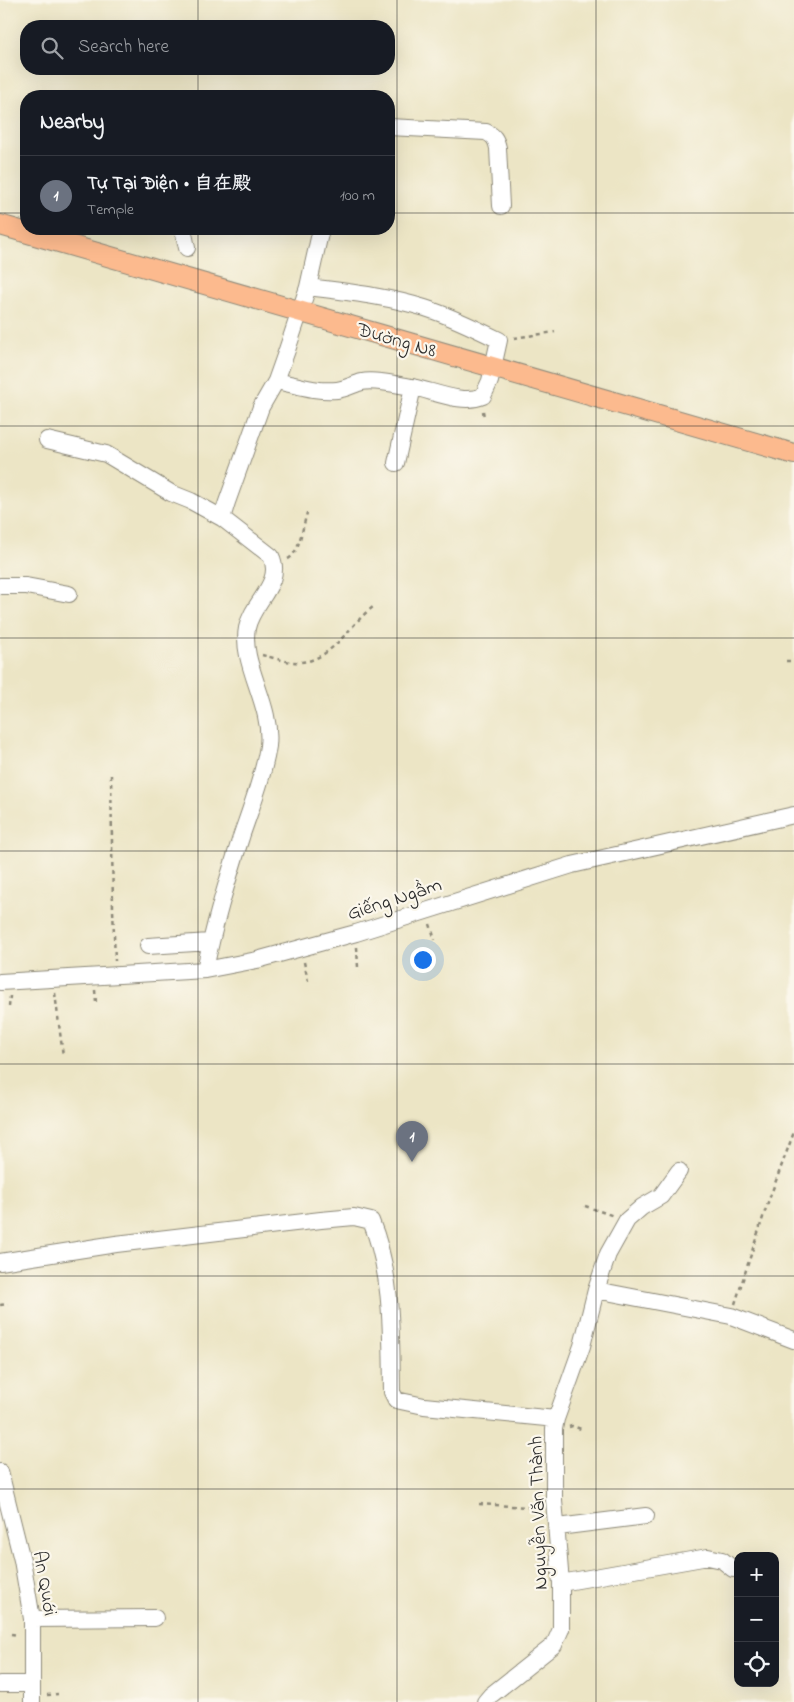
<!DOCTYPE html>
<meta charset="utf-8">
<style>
body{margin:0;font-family:"Indie Flower","LXGW WenKai TC",sans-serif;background:#242831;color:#f1f3f6}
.controls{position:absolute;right:15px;bottom:15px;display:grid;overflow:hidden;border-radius:10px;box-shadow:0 5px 20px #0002}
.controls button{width:45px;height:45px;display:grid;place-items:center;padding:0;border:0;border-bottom:1px solid #363941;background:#171b24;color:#f1f3f6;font:25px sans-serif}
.you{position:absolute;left:422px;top:959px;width:18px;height:18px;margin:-12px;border:4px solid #fff;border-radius:50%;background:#1a73e8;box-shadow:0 0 0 8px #1a73e833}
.badge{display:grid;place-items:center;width:32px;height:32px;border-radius:50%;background:#0f766e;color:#fff;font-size:16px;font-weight:700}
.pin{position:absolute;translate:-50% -41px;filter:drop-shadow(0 1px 2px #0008)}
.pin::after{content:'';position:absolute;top:26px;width:18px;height:15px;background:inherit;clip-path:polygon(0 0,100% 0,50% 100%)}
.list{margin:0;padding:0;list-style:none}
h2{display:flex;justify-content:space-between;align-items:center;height:65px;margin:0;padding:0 20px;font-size:21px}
h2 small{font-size:16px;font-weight:400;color:#9ea1a6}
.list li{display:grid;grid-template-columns:32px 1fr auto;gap:15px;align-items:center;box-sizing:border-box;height:80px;padding:0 20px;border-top:1px solid #363941}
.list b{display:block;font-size:19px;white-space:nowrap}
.list p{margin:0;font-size:16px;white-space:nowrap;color:#9ea1a6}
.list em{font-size:16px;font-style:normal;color:#9ea1a6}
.icon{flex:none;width:28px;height:28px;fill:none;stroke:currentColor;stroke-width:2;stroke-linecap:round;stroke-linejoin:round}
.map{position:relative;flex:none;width:794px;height:1702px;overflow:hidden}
.search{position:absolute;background:#171b24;box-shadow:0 5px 20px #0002;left:20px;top:20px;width:375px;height:55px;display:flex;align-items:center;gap:12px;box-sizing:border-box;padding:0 18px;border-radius:20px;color:#9ea1a6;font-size:19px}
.panel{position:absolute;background:#171b24;box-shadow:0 5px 20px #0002;left:20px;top:90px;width:375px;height:145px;border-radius:20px}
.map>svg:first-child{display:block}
</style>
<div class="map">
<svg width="794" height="1702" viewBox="0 0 794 1702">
<rect width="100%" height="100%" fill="#fbf7ec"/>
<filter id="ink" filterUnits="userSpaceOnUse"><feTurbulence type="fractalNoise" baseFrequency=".02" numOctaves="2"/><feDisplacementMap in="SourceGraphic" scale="10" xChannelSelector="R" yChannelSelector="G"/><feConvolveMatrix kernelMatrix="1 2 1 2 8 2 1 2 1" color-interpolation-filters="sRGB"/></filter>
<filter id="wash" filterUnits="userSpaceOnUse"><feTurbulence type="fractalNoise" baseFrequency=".0096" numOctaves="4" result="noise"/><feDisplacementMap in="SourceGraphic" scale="20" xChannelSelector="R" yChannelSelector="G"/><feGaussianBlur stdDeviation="1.12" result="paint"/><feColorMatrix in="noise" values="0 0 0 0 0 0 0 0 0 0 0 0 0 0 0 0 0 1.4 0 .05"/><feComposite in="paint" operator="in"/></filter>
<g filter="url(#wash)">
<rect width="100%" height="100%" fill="#ece5c5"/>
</g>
<g filter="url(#ink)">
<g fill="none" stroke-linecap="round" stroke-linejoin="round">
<g stroke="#8c8878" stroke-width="18">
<path id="minor" d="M389 127 486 132C494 136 496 139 498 148L501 206
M183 229 187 248
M276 381C296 385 316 392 337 390 346 389 354 384 362 382 374 379 399 385 412 387 434 391 462 405 483 396L490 381 499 340C475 328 450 316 425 308 387 296 347 292 308 287
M47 440 106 454 171 493 191 501 222 518
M396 463 413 387
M0 586H26L69 594
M148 946 210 942
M205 970C214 923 228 879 242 834 251 808 264 774 268 746 273 705 240 664 247 628 252 602 284 583 271 556L222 518 227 502 261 407 276 381 287 350 308 287 321 229
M0 982 205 970 257 960 356 933 572 865 794 815
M0 1262 116 1244 321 1220 354 1217 371 1221C393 1275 391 1334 392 1392L396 1400 424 1406 556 1419
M596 1290 608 1254 627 1220 642 1207 661 1196 679 1171
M0 1472 22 1560 32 1619V1702
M558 1527 646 1516
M561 1583 708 1557 722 1560 733 1569
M32 1619 155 1618
M0 1684H31
M485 1702 491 1695 554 1645 561 1629V1583L554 1500V1429L556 1419 582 1346 596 1290 731 1316 794 1340"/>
</g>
<g stroke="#8c8878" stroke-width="22">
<path id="major" d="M0 225 794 454"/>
</g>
<path stroke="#8c8878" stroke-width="2.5" stroke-dasharray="4 4" stroke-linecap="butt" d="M514 338 555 332
M483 411 484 417
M288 559C299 554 303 525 307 513
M262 655C271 657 283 661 292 662 330 666 347 626 373 607
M786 661H794
M111 775 113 909 115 961
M430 924 435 940
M357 947 358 968
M304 962 308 981
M95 990 96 1003
M55 993 63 1056
M9 1007 10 996
M585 1206 614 1216
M735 1304 767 1205 794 1132
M0 1305 8 1304
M569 1427 572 1426 584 1430
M534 1497 541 1498
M479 1504 542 1508
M11 1634 18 1635
M47 1695 58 1694"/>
<use href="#minor" stroke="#fff" stroke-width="16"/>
<use href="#major" stroke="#fcba8e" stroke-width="20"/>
</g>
</g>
<path fill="none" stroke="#2b2b2b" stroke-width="1" stroke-opacity="0.55" d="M198 0V26M397 0V1702M596 0V1702M198 69V96M0 213H26M389 213H794M198 229V1702M0 426H794M0 638H794M0 851H794M0 1064H794M0 1276H794M0 1489H794"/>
<g text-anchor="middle" stroke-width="4.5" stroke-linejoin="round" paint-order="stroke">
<g font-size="20" fill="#2b2b2b" stroke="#fbf7ec">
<text transform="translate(397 339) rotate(16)" y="7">Đường N8</text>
<text transform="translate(394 898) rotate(-18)" y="7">Giếng Ngầm</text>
<text transform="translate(537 1513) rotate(-92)" y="7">Nguyễn Văn Thành</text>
<text transform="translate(46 1583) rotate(80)" y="7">An Quới</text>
</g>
</g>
</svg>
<div class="controls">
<button>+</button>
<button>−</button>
<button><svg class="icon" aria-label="locate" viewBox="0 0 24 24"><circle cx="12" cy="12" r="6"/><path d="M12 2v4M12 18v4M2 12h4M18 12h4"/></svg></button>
</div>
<div class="you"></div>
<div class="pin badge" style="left:412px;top:1162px;background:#6b7280">1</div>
<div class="search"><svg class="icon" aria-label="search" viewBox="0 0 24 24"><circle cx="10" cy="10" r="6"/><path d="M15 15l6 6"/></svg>Search here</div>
<section class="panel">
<h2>Nearby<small></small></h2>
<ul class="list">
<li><span class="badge" style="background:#6b7280">1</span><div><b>Tự Tại Điện • 自在殿</b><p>Temple</p></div><em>100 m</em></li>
</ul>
</section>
</div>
